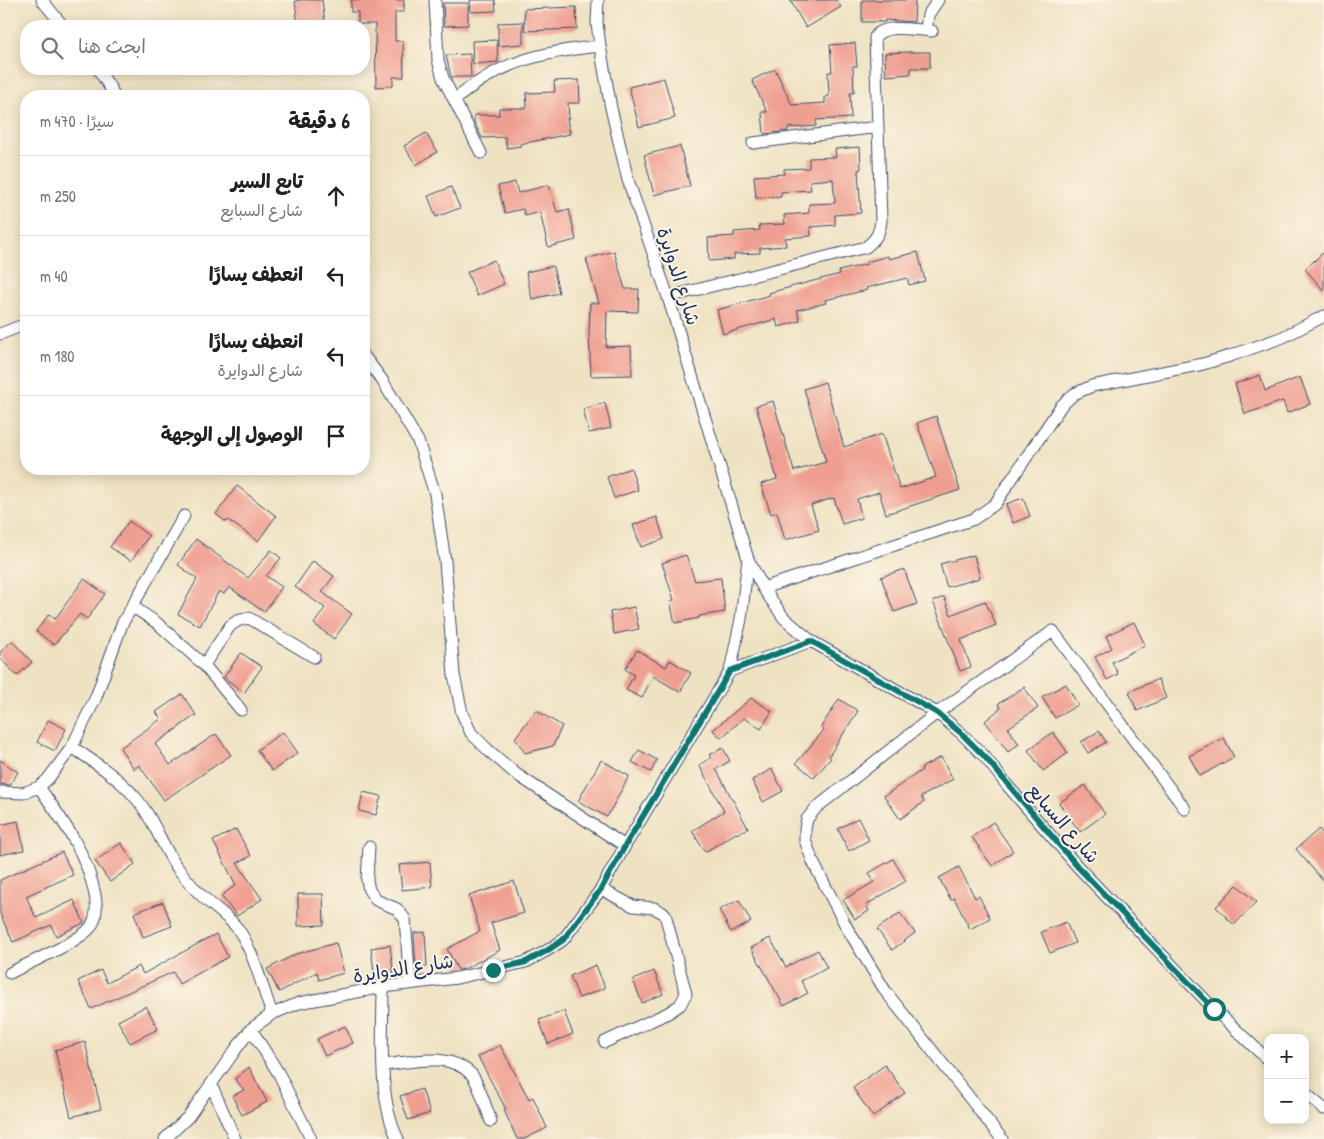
<!DOCTYPE html>
<html lang="ar">
<meta charset="utf-8">
<style>
body{margin:0;font-family:"Patrick Hand","Playpen Sans Arabic",sans-serif;background:#f2f2f2;color:#202124;direction:rtl}
.controls{position:absolute;right:15px;bottom:15px;display:grid;overflow:hidden;border-radius:10px;box-shadow:0 2px 12px #0003}
.controls button{width:45px;height:45px;display:grid;place-items:center;padding:0;border:0;border-bottom:1px solid #e0e0e0;background:#fff;color:#202124;font:25px sans-serif}
.stop{position:absolute;width:15px;height:15px;margin:-11px;border:4px solid #0f766e;border-radius:50%;background:#fff}
.stop.end{background:#0f766e;border-color:#fff;box-shadow:0 1px 5px #0008}
.list{margin:0;padding:0;list-style:none}
h2{display:flex;justify-content:space-between;align-items:center;height:65px;margin:0;padding:0 20px;font-size:21px}
h2 small{font-size:16px;font-weight:400;color:#757577}
.list li{display:grid;grid-template-columns:32px 1fr auto;gap:15px;align-items:center;box-sizing:border-box;height:80px;padding:0 20px;border-top:1px solid #e0e0e0}
.list b{display:block;font-size:19px;white-space:nowrap}
.list p{margin:0;font-size:16px;white-space:nowrap;color:#757577}
.list em{font-size:16px;font-style:normal;color:#757577}
.icon{flex:none;width:28px;height:28px;fill:none;stroke:currentColor;stroke-width:2;stroke-linecap:round;stroke-linejoin:round}
.map{position:relative;flex:none;width:1324px;height:1139px;overflow:hidden;direction:ltr}
.search{position:absolute;background:#fff;box-shadow:0 2px 12px #0003;left:20px;top:20px;width:350px;height:55px;display:flex;align-items:center;gap:12px;box-sizing:border-box;padding:0 18px;border-radius:20px;color:#757577;font-size:19px}
.panel{position:absolute;background:#fff;box-shadow:0 2px 12px #0003;left:20px;top:90px;width:350px;height:385px;border-radius:20px;direction:rtl}
.map>svg:first-child{display:block}
</style>
<div class="map">
<svg width="1324" height="1139" viewBox="0 0 1324 1139">
<rect width="100%" height="100%" fill="#fcf5e5"/>
<filter id="ink" filterUnits="userSpaceOnUse"><feTurbulence type="fractalNoise" baseFrequency=".02" numOctaves="2"/><feDisplacementMap in="SourceGraphic" scale="10" xChannelSelector="R" yChannelSelector="G"/><feConvolveMatrix kernelMatrix="1 2 1 2 8 2 1 2 1" color-interpolation-filters="sRGB"/></filter>
<filter id="wash" filterUnits="userSpaceOnUse"><feTurbulence type="fractalNoise" baseFrequency=".0096" numOctaves="4" result="noise"/><feDisplacementMap in="SourceGraphic" scale="20" xChannelSelector="R" yChannelSelector="G"/><feGaussianBlur stdDeviation="1.12" result="paint"/><feColorMatrix in="noise" values="0 0 0 0 0 0 0 0 0 0 0 0 0 0 0 0 0 1.4 0 .05"/><feComposite in="paint" operator="in"/></filter>
<g filter="url(#wash)">
<rect width="100%" height="100%" fill="#efe2c3"/>
<g id="blocks">
<path fill="#ef9f91" d="M302 0H322L325 24 298 26 295 1Z
M351 0H404V12H395V41H403L404 77H393V86L376 87 375 24H358V12H351Z
M470 0H495L496 11 471 12Z
M790 0H836L841 7 806 28Z
M862 0H915L914 22 885 20V22H862Z
M443 3H468V25L444 26Z
M576 7 577 29 525 31 524 9Z
M523 22V44L498 46V23Z
M497 40 498 62 473 64 472 41Z
M855 43 857 66H853L854 93H850L851 118 816 120V126L788 128V131L764 134 762 112H767L752 80 775 69 792 105 825 103V97L829 96 828 72H832L830 45Z
M907 52H930V68H911V74L886 76 885 53Z
M470 54 471 77H451L446 55Z
M664 78 675 118 639 127 629 87Z
M579 80 580 103H568L569 118H567L570 134 520 144 521 146 507 148 505 137 482 138 474 122V115H499V108H527L526 93 555 92 554 81Z
M426 133 437 152 416 165 404 146Z
M680 146 690 186 654 195 644 155Z
M860 147 861 169 858 170 861 213 835 215V225L810 227 811 236 785 238 786 246 760 248V253L734 254V259L709 261 708 238 734 236V232L760 230 759 225 785 224 784 215 809 213V204L835 203 833 179 810 181 811 190 781 192V197L756 198 754 176 784 174V169L809 168V158L836 157 835 149Z
M515 182 518 193 549 185 557 212 569 209 576 240 548 247 540 212 525 216 523 209 505 213 498 186Z
M451 187 460 208 436 217 428 196Z
M614 251 625 289H639L638 312 607 311 606 347 631 346 632 375 591 376 589 334 590 303H599L586 259Z
M918 252 925 281 909 285 907 278 866 288 867 290 825 300 826 303 797 310 800 321 778 327 776 319 723 334 717 310 770 295 769 293 798 285 840 274 839 271 867 264 866 262 888 256 889 259Z
M1324 252V291L1305 269Z
M494 260 504 284 477 296 467 272Z
M553 266 559 293 532 299 526 272Z
M1260 375 1265 391 1300 377 1310 404 1287 413 1283 401 1245 414 1235 384Z
M825 382 844 447 882 434 900 489 936 477 917 423 936 416 960 490 886 514 879 492 857 499 862 518 842 524 834 498 811 505 819 530 785 540 777 512 771 514 761 484 777 479 756 406 773 401 794 471 826 462 804 389Z
M605 403 611 428 589 433 583 409Z
M631 468 638 490 614 498 607 477Z
M237 486 276 516 258 541 228 520 226 522 216 514Z
M1023 498 1030 516 1013 523 1006 504Z
M657 517 664 539 641 547 633 525Z
M129 521 149 536 131 561 110 547Z
M196 539 248 578 271 550 281 558 266 576 282 587 264 612 229 587 224 594 219 591 200 626 178 614 197 579 178 565Z
M686 555 695 581 721 578 725 612 699 616V618L675 623 670 601 674 600 662 563Z
M974 555 980 578 947 587 940 564Z
M313 561 334 576 322 592 352 614 334 639 314 624 325 608 295 587Z
M904 569 917 604 894 612 881 577Z
M84 579 105 594 87 619 80 614 54 645 36 631 49 614 55 619Z
M944 597 951 615 985 601 996 625 961 640 971 667 960 671 933 601Z
M634 607 639 629 614 634 610 612Z
M1134 622 1145 645 1112 662 1118 674 1107 680 1095 657 1112 648 1106 636Z
M12 641 32 662 17 676 0 658V652Z
M637 650 666 667 670 660 691 673 680 692 653 676 642 698 626 690 634 675 625 669Z
M241 653 262 667 244 693 224 677Z
M1158 679 1166 698 1137 711 1129 692Z
M1066 684 1078 705 1055 718 1042 697Z
M1024 687 1038 708 1008 728 1019 744 1008 752 985 721 1001 708 998 704Z
M182 694 196 715 155 744 170 765 216 734 231 755 164 800 139 765 134 769 120 748 161 719 156 712Z
M751 698 772 711 761 729 744 718 721 738 713 730Z
M839 699 858 711 829 756 831 758 814 778 796 763 824 730 821 727Z
M536 710 562 726 553 746 525 753 515 738Z
M48 720 66 729 55 751 37 742Z
M1099 731 1106 742 1088 753 1081 742Z
M283 732 298 753 272 771 257 750Z
M1053 732 1068 753 1043 771 1028 750Z
M1224 738 1234 757 1200 776 1189 756Z
M723 748 730 761 716 769 748 828 737 834 736 833 705 852 692 831 724 811 699 765 711 758 709 755Z
M639 750 657 760 651 772 632 762Z
M941 757 953 779 921 797 924 802 900 819 884 796 922 770 921 768Z
M0 760 18 772 10 785 0 784Z
M601 760 629 776 607 817 578 801Z
M772 769 783 791 763 802 752 780Z
M1085 785 1105 814 1080 832 1059 803Z
M363 792 381 796 376 815 359 811Z
M858 818 869 840 849 851 838 829Z
M18 821 24 850 0 855V825Z
M993 822 1013 851 992 866 972 837Z
M236 829 251 856 237 863 262 899 237 916 221 896 236 885 213 841Z
M1319 829 1324 835V882L1296 849Z
M121 843 135 864 110 882 95 861Z
M62 852 73 875 26 896 36 918 74 900 84 923 56 936 51 925 13 942 0 914V880Z
M893 859 906 881 866 905 869 911 855 919 843 900 874 882 869 873Z
M430 862 432 887 402 890 399 865Z
M959 867 975 898 979 896 990 918 970 929 954 898 951 900 939 878Z
M514 881 524 913 491 923 500 950 464 969 458 970 447 949 480 931 469 896Z
M1237 885 1256 902 1234 925 1216 907Z
M298 894H323L324 925 298 926Z
M739 900 751 922 731 932 719 910Z
M163 902 172 926 143 937 134 913Z
M900 913 915 933 892 950 877 929Z
M1066 922 1075 943 1050 953 1041 932Z
M425 932 427 967 416 968 414 933Z
M216 934 228 957 179 984 173 972 91 1009 78 981 101 970 107 983 139 966 143 974Z
M770 938 786 967 818 950 827 968 801 981 808 993 784 1006 751 948Z
M336 943 344 973 319 980 317 972 279 992 267 969 296 954Z
M390 945 394 978 375 981 371 948Z
M596 965 605 988 579 998 570 976Z
M654 971 663 994 642 1003 633 980Z
M146 1006 158 1029 130 1043 118 1021Z
M564 1011 573 1034 548 1044 539 1020Z
M345 1026 353 1043 325 1056 317 1039Z
M85 1042 101 1109 71 1117 55 1050Z
M500 1045 529 1099 533 1097 547 1128 524 1139H517L504 1110 506 1109 478 1057Z
M885 1065 905 1093 873 1117 853 1088Z
M249 1067 267 1102 242 1115 232 1096 244 1090 235 1079Z
M422 1089 430 1113 408 1120 400 1096Z"/>
</g>
</g>
<g filter="url(#ink)">
<use href="#blocks" fill-opacity="0" stroke="#3b4a6d" stroke-width="1"/>
<g fill="none" stroke-linecap="round" stroke-linejoin="round">
<g stroke="#3b4a6d" stroke-width="13">
<path id="minor" d="M42 0 63 26
M435 0 438 60 443 78 481 153
M598 0 597 23 600 46 611 108 628 180 668 297 748 559 763 588 784 618 811 641 937 713 961 733 985 757 1007 785 1078 867 1214 1009 1268 1060
M926 30 928 15 938 0
M98 69 111 89 114 96
M455 100C499 61 543 52 600 46
M753 143 878 127
M668 297 866 247C876 239 880 233 881 220L875 37C884 23 917 30 932 31
M0 334 26 324
M364 356 382 380 418 441 435 494 445 561 454 675 462 713 471 733 488 750 516 774 625 846
M763 588 974 519 995 504 1061 406 1074 394 1092 386 1203 364 1230 356 1283 337 1324 316
M132 606 157 623 204 665 241 710
M204 665 230 626 237 621 249 618 314 657
M730 671 811 641
M72 747C94 762 118 777 135 797 153 817 161 844 176 866 184 876 192 887 201 895 213 907 227 915 238 929 253 950 263 989 272 1014
M0 792 23 793 39 787 48 779 72 747 96 697 122 624 184 516
M369 847 367 880 369 890 376 900 397 909 405 919 410 984
M601 889 633 906 654 908 665 914 686 994 680 1005 668 1013 605 1042
M10 973C30 962 77 943 90 928 97 919 97 905 95 895 87 853 63 821 39 787
M383 987C383 1033 377 1098 398 1139
M251 1029 279 1074 311 1139
M384 1065C412 1062 450 1051 472 1075 478 1082 487 1110 491 1121
M211 1084 235 1139
M1305 1093 1324 1109
M165 1139 188 1117 236 1049 251 1029 272 1014 299 1003 383 987 457 978 526 962 548 950 563 940 601 889 625 846 730 671 741 619 748 559
M1002 1139 886 992 847 928 813 862 805 840V829L807 819 816 808 937 713 1053 631 1185 809"/>
</g>
<use href="#minor" stroke="#fff" stroke-width="11"/>
</g>
</g>
<g fill="none" stroke-linecap="round" stroke-linejoin="round" filter="url(#ink)">
<path stroke="#0f766e" stroke-width="6" d="M493 970 526 962 548 950 563 940 601 889 625 846 730 671 811 641 937 713 961 733 985 757 1078 867 1214 1009"/>
</g>
<g text-anchor="middle" stroke-width="4" stroke-linejoin="round" paint-order="stroke">
<g font-size="19" fill="#1b2f5e" stroke="#fcf5e5">
<text transform="translate(679 276) rotate(72)" y="7">شارع الدوايرة</text>
<text transform="translate(1064 823) rotate(49)" y="7">شارع السبايع</text>
<text transform="translate(403 968) rotate(-9)" y="7">شارع الدوايرة</text>
</g>
</g>
</svg>
<div class="controls">
<button>+</button>
<button>−</button>
</div>
<div class="stop" style="left:1214px;top:1009px"></div>
<div class="stop end" style="left:493px;top:970px"></div>
<div class="search"><svg class="icon" aria-label="search" viewBox="0 0 24 24"><circle cx="10" cy="10" r="6"/><path d="M15 15l6 6"/></svg>ابحث هنا</div>
<section class="panel">
<h2>6 دقيقة<small>سيرًا · 470 m</small></h2>
<ul class="list">
<li><svg class="icon" aria-label="ahead" viewBox="0 0 24 24"><path d="M12 20V5M6 11l6-6 6 6"/></svg><div><b>تابع السير</b><p>شارع السبايع</p></div><em>250 m</em></li>
<li><svg class="icon" aria-label="left" viewBox="0 0 24 24"><path d="M17 20v-9H6M10 6l-5 5 5 5"/></svg><div><b>انعطف يسارًا</b></div><em>40 m</em></li>
<li><svg class="icon" aria-label="left" viewBox="0 0 24 24"><path d="M17 20v-9H6M10 6l-5 5 5 5"/></svg><div><b>انعطف يسارًا</b><p>شارع الدوايرة</p></div><em>180 m</em></li>
<li><svg class="icon" aria-label="arrive" viewBox="0 0 24 24"><path d="M6 21V4h12l-3 4 3 4H6"/></svg><div><b>الوصول إلى الوجهة</b></div></li>
</ul>
</section>
</div>
